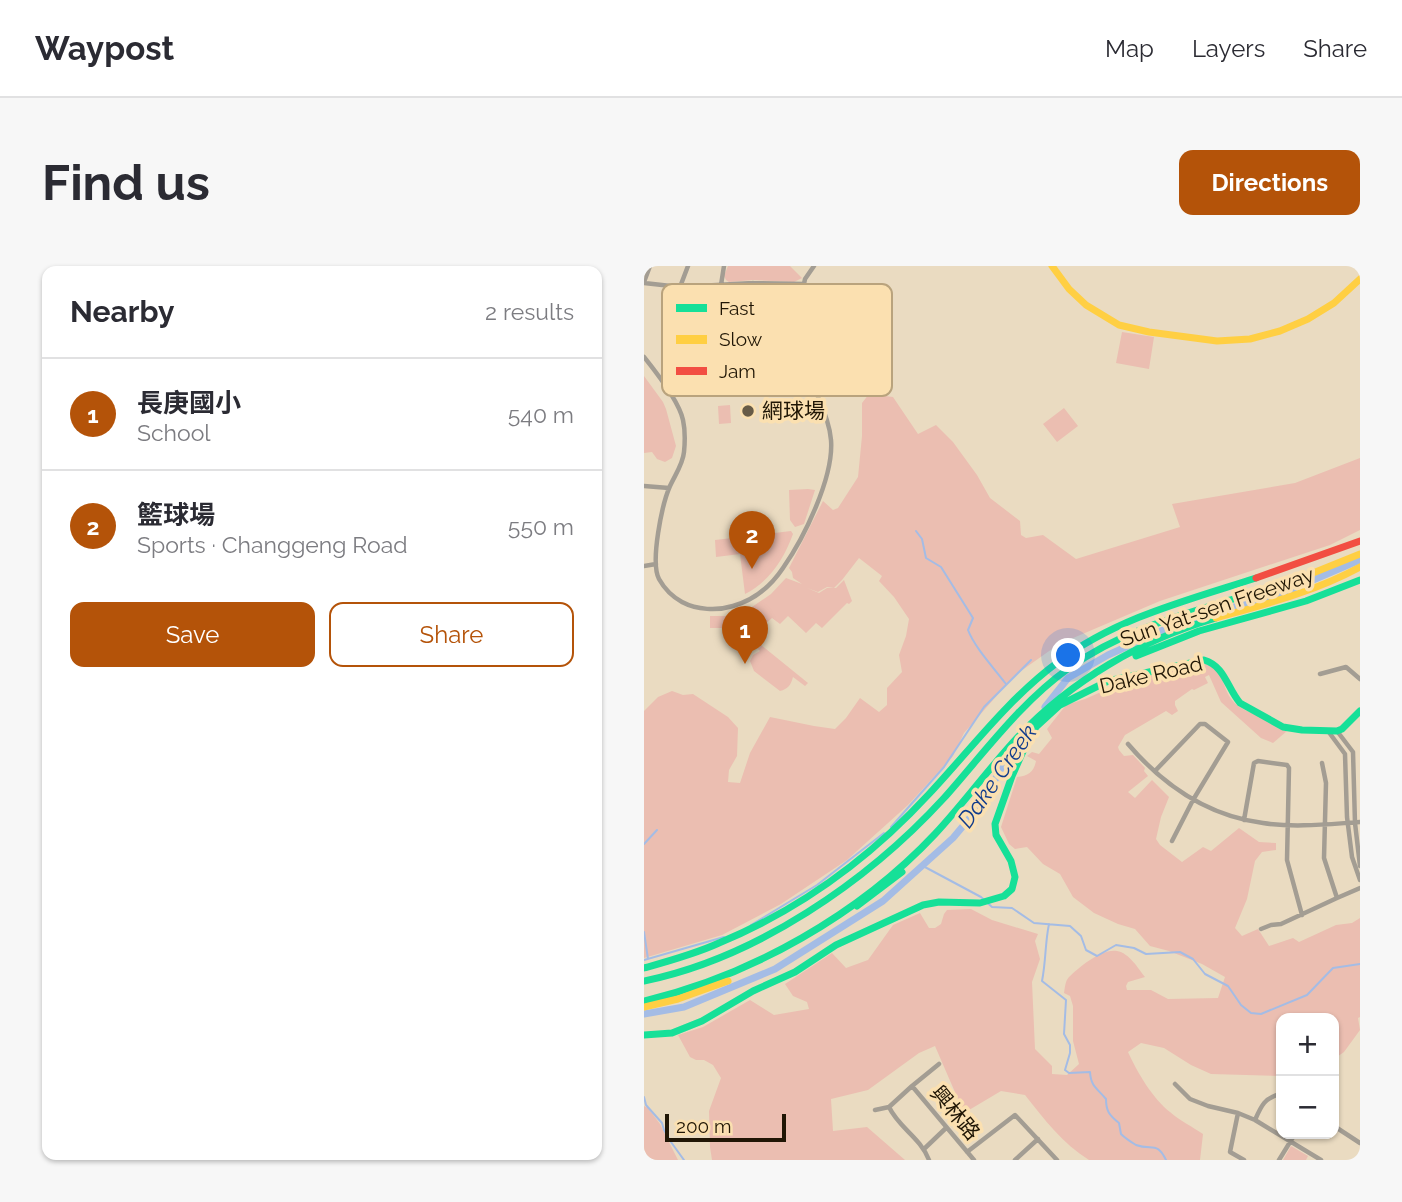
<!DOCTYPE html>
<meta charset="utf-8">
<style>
body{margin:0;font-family:Raleway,"Noto Sans TC",sans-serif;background:#f7f7f7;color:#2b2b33}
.controls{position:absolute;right:21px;bottom:21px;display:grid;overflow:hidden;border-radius:14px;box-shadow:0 2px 5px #0004}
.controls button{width:63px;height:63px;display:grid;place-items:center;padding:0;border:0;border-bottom:2px solid #e1e1e2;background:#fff;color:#2b2b33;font:35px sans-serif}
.scale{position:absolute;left:21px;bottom:18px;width:121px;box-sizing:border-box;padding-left:7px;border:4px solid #201605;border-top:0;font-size:19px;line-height:24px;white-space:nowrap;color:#201605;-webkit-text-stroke:5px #fbe0b0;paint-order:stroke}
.you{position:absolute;left:425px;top:390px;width:24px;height:24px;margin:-18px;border:5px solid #fff;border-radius:50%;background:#1a73e8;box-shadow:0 0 0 10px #1a73e833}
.badge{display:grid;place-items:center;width:46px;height:46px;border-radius:50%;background:#b45309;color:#fff;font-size:23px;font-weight:700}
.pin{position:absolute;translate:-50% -58px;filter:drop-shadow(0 2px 4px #0008)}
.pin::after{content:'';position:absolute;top:37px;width:24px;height:21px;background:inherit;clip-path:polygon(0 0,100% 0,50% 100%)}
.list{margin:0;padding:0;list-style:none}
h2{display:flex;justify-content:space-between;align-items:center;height:91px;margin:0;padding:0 28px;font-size:30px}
h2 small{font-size:23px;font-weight:400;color:#7c7c81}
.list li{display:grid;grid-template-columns:46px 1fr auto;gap:21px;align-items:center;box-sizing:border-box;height:112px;padding:0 28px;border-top:2px solid #e1e1e2}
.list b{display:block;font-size:26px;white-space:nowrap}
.list p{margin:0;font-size:23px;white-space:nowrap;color:#7c7c81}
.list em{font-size:23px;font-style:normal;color:#7c7c81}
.actions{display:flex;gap:14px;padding:21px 28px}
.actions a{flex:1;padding:16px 0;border:2px solid #b45309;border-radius:14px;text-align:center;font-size:24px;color:#b45309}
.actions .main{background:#b45309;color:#fff}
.map{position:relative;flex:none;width:716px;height:894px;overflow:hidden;border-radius:14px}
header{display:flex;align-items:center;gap:42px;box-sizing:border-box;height:98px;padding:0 35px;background:#fff;border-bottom:2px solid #e1e1e2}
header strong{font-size:33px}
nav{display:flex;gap:38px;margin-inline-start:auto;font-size:24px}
.intro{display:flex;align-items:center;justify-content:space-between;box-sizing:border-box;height:168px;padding:0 42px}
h1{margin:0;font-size:49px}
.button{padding:18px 32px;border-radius:14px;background:#b45309;color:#fff;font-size:24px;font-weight:700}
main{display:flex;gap:42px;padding:0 42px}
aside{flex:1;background:#fff;border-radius:14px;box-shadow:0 2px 5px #0004}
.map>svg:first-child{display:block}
</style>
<header>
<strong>Waypost</strong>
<nav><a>Map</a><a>Layers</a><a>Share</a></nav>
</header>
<div class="intro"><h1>Find us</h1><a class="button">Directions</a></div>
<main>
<aside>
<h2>Nearby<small>2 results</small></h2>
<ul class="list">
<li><span class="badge">1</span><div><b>長庚國小</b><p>School</p></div><em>540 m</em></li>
<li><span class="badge">2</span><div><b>籃球場</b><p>Sports · Changgeng Road</p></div><em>550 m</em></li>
</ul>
<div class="actions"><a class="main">Save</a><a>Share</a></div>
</aside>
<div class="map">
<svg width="716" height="894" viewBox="0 0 716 894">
<rect width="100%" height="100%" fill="#eadbc1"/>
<path fill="#ebbeb1" d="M84 0H146L158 12 150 16 109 14 85 16 82 14 80 10Z
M478 66 510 71 505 103 472 97Z
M0 110 19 136 22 143 32 180 28 192 21 196 13 193 8 186 0 187Z
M225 128 249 131 274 168 292 159 309 176 333 209 346 232 376 255 377 269 382 272 399 269 432 293 536 261 528 238 651 217 716 192V264L686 279 516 335 415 378 370 410 320 467 309 490 264 539 203 594 137 638 78 669 0 692V445L14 431 28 425 39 429 49 428 84 451 94 462 93 490 85 504 84 516 96 517 106 487 126 451 170 460 191 463 202 452 216 432 235 446 243 439V422L258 406 255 389 262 370 265 353 250 331 235 315 238 310 215 292 198 314 190 322 183 321 174 326 163 322 175 327 183 322H192L200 314 208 335 205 338 203 337 178 362 172 357 162 367 144 350 136 358 128 352 120 359 105 343 127 328 142 312 158 318 149 312 148 306 145 302 179 235 189 244 194 242 214 211 218 170V137Z
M86 139 87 157 75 158 74 140Z
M420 142 434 160 413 176 399 158Z
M164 223 171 224 160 258 151 261 146 254 145 224Z
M147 265 149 268C140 293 125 316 101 328L96 288 72 291 71 274Z
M66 350H82V362H66Z
M117 379 164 417 161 420 149 411C147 419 144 423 136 425L110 405 106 395 109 389 116 385 114 383Z
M563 397C579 403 579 423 588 434 596 444 607 446 618 451 627 456 633 462 643 465L629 477 617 472 577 436 565 409 561 411 564 417 550 424 548 423 531 435V439L534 445 528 449 522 445 481 469 474 481 475 484 480 490 489 489 501 502 500 505 504 510 484 526 491 532 508 514 525 531 517 551 512 573 516 579 538 596 559 581 567 585 595 562 615 576 632 577V584L618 586 611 595 603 633 591 662 598 670 614 663 625 680 649 672 655 676 692 659 708 657 716 652V751L714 752 716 764 700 786 690 793V752H637V810L567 808 547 799 520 782 497 777 484 786C493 806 509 833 526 846 536 855 549 861 559 868L556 894H445C419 878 400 853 381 829L357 825 320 847 291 780 275 787 224 824 187 833 189 865 223 861 261 894H68L66 881 65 845 77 812 69 799 60 794H52L46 791 34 769 59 761 106 734 130 749 165 743 163 736 149 730 141 718 188 687 202 702 224 694 249 659 276 647 285 662H291L297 658 300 648 303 644 327 643 348 654 394 668 391 675 396 693 388 716 391 783 408 800V808L423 809 435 798 429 775V740L426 730 420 727C421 722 421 715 425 711 434 702 458 682 473 685 485 687 494 702 501 711L484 716 482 720 483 724H507L524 733 574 732 581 711 558 698 525 685 506 680 491 663 474 658 450 647 429 631 416 608 399 598 383 581 371 583 365 578 357 561 373 511C384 510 390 506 392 495L383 490 388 486 395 488 408 472 403 463 422 439 441 433 480 416 549 399Z
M0 840 4 842 16 858 34 894H0Z
M647 880 664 890 662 894H639Z"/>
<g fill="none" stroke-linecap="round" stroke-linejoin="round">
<path stroke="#a4bce5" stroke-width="2" d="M272 265 278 273 282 292 297 301 329 352 324 364C331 382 350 402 362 418
M247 561 300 501 340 441 387 394
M0 578 13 564
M279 600 337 631 348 641 368 642 390 657 426 660 437 670 442 684 453 690 472 679 490 682 502 688 536 686 549 693 561 708 584 720 597 739 607 747 617 748 663 729 689 702 716 698
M405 658C401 677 402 695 398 715L422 734 420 768 426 779V787L421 804 425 807 446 806C447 821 453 822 462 833 462 845 465 849 475 857L477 868C481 872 487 876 492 879 508 885 513 875 522 894
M107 659 173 619 240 567
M0 666 4 693
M0 694 80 671
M0 831 2 839 18 857 20 864 27 876 40 894"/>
<path stroke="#a4bce5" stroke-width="7" d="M401 441 424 412 464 389 535 357 641 326 716 294
M0 748 40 741 131 703 239 635 309 572 340 535 363 491 379 470"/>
<path stroke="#a39d93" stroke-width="4.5" d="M0 16 6 0
M0 17 36 21 109 17 160 18
M109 17 115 109
M77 19 80 0
M36 21 44 0
M0 91C12 106 35 135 39 154 41 163 41 176 40 186 39 198 31 209 26 220 18 238 6 296 15 313 20 322 29 331 38 336 53 344 73 345 89 340 110 334 127 320 139 302 160 272 190 211 187 174 185 149 170 128 165 103 159 75 158 47 160 18L161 13 170 0
M22 119 165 104
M0 220 25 222
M0 300 12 298
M676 408 702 401 716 413
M684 465 701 488 703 551 708 591 716 614
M693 465 709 486 711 557 716 600
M484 478C520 520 564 550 619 557 651 562 685 558 716 556
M511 505 556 458H561L584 476 549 534 528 575
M600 554 610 497 614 495 643 499 645 502 643 594 658 649
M693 632 716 622
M617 663 627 659 637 658 693 632 680 592 682 517 678 497
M531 818 546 833 564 840 594 847 611 854 677 894
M268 820 330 894
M245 841C255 862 276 871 285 894
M231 844 245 841 268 820 295 798
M594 847 586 886 600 894
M611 854C617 840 621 831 637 828
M690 860 716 877
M280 883 302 862
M323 886 371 849 413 894
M371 894 394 873
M635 894 651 868"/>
<path stroke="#16e098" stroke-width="7" d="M492 390 555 365 662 335 716 314
M213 640 258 606
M0 702C25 695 51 688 75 677 155 644 226 592 285 528 327 483 364 433 414 396 472 352 544 334 612 312
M0 715C112 692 223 616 300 532 340 487 376 437 425 402 476 365 537 349 596 331
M0 735C107 710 216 648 291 568 320 537 345 502 374 471 428 414 497 374 572 352
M0 769 28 767 58 755 109 725 151 706 192 679 279 639 295 636 336 637 360 630 368 623 371 611 367 595 352 569 351 558 368 510 385 472 392 461 416 439 464 415 560 394C581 400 583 422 596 437L639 461 658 464 693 465 698 463 716 445"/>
<path stroke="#ffcf43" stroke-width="7" d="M408 0 425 23 442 39 475 59 505 66 573 75 606 73 636 65 664 53 690 37 716 13
M596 331 664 309 716 288
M572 352C622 338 670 326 716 301
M0 741 34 733 84 715"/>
<path stroke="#f24e42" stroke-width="7" d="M612 312 716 275"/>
</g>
<circle fill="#675b47" stroke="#fbe0b0" stroke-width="2.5" cx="104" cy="145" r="7"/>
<g text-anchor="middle" stroke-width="7" stroke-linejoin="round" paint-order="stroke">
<g font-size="21" fill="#201605" stroke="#fbe0b0" text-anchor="start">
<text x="118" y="152">網球場</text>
</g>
<g font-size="21" fill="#201605" stroke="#fbe0b0">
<text transform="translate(573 341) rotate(-19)" y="7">Sun Yat-sen Freeway</text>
<text transform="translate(507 409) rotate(-13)" y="7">Dake Road</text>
<text transform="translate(311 847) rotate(50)" y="7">興林路</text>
</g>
<g font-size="23" font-style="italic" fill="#103b8c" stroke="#fbe0b0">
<text transform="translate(353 510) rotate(-55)" y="8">Dake Creek</text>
</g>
</g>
<rect x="18" y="18" width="230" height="112" rx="10" fill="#fbe0b0" stroke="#b9a37d" stroke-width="2"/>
<rect x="32" y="38" width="31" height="8" fill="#16e098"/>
<rect x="32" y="69" width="31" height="9" fill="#ffcf43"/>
<rect x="32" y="101" width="31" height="8" fill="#f24e42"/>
<g font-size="19" fill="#201605">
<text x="75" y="49">Fast</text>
<text x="75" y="80">Slow</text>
<text x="75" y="112">Jam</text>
</g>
</svg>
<div class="controls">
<button>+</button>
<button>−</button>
</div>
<div class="scale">200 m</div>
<div class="you"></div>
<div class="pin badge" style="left:101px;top:398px">1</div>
<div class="pin badge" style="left:108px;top:303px">2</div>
</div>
</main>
